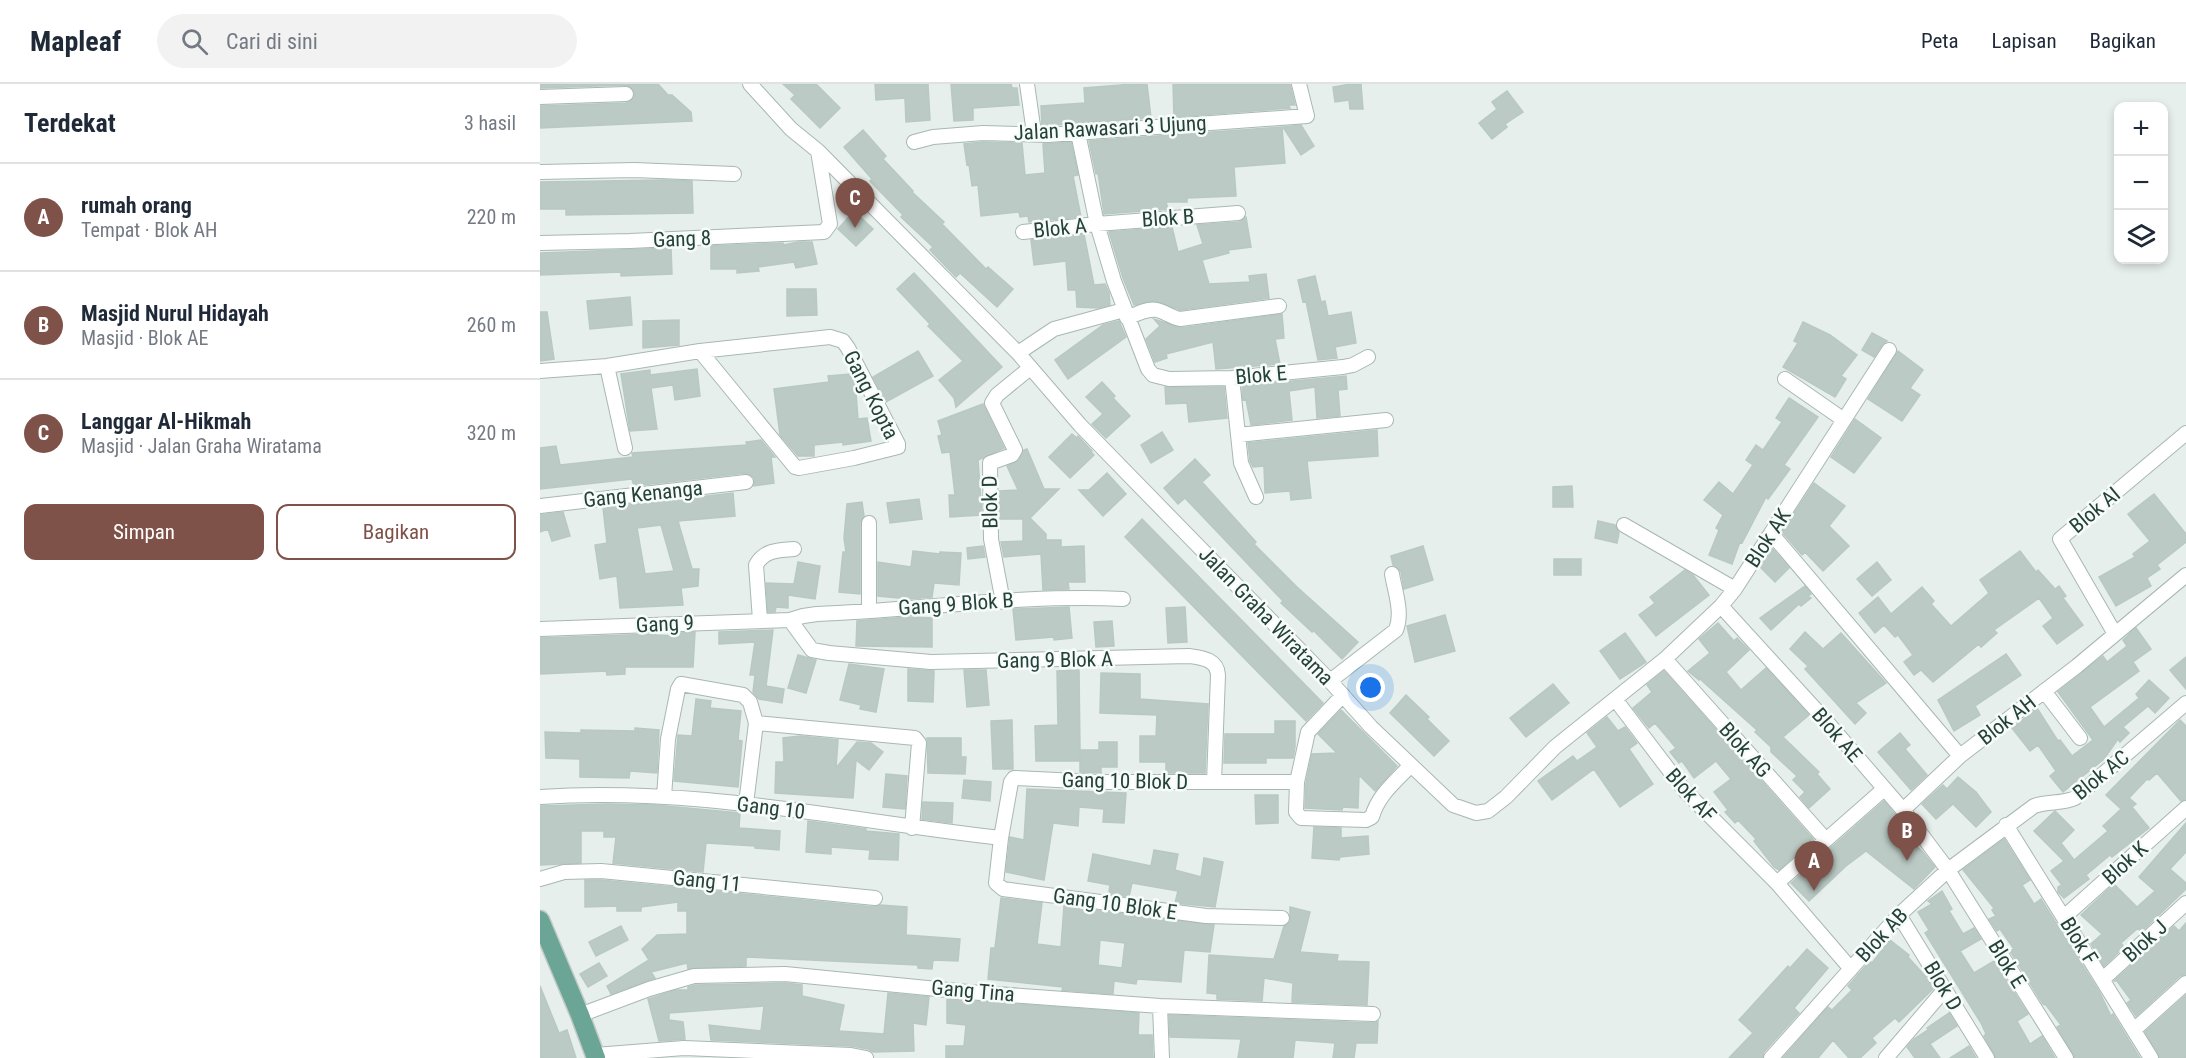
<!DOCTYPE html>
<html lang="id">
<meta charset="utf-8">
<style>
body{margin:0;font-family:"Roboto Condensed",sans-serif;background:#f2f2f3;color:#1f2937}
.controls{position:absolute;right:18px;top:18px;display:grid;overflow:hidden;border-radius:12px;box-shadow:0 3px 9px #0003}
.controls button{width:54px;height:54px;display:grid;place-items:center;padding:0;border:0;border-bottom:2px solid #e0e1e3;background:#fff;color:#1f2937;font:30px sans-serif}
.you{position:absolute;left:831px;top:604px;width:21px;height:21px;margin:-15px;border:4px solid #fff;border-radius:50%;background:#1a73e8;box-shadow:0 0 0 9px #1a73e833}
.badge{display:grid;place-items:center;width:39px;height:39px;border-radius:50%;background:#7f5249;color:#fff;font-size:20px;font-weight:700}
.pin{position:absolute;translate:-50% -50px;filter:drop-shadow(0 2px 3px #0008)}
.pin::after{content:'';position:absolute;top:32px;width:21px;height:18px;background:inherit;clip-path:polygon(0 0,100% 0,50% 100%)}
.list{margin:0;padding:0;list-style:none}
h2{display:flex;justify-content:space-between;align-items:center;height:78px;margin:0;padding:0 24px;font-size:26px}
h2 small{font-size:20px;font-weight:400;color:#747a83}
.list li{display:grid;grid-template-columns:39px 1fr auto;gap:18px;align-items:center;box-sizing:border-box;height:108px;padding:0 24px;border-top:2px solid #e0e1e3}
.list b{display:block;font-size:22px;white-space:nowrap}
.list p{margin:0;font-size:20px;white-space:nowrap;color:#747a83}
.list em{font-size:20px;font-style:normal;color:#747a83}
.actions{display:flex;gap:12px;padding:18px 24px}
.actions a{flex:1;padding:14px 0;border:2px solid #7f5249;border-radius:12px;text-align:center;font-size:21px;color:#7f5249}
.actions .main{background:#7f5249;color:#fff}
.icon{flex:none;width:33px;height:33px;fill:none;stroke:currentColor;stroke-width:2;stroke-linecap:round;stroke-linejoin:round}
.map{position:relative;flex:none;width:1646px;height:974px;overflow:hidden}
header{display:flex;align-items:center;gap:36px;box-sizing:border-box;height:84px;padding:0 30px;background:#fff;border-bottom:2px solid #e0e1e3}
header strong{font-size:28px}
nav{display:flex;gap:33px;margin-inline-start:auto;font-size:21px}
.search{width:420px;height:54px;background:#f2f2f3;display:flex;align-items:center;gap:15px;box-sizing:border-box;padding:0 21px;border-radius:33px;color:#747a83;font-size:22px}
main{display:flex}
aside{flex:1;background:#fff}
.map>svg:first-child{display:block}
</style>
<header>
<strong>Mapleaf</strong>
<div class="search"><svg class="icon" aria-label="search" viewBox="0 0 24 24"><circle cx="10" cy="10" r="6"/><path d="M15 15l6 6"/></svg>Cari di sini</div>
<nav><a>Peta</a><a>Lapisan</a><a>Bagikan</a></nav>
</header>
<main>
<aside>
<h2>Terdekat<small>3 hasil</small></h2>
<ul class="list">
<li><span class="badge">A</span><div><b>rumah orang</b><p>Tempat · Blok AH</p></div><em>220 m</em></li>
<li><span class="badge">B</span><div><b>Masjid Nurul Hidayah</b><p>Masjid · Blok AE</p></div><em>260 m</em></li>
<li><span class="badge">C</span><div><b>Langgar Al-Hikmah</b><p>Masjid · Jalan Graha Wiratama</p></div><em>320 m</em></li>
</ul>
<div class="actions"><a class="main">Simpan</a><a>Bagikan</a></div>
</aside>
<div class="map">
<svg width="1646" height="974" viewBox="0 0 1646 974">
<rect width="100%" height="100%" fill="#e6efeb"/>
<path fill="#bbcac4" stroke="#b8c9c2" stroke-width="1.5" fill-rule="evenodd" d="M0 0H118L128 11H132L151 28 152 37 0 44V22L86 19 91 17 95 10 93 5 86 1 0 4Z
M243 0H276L300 24 280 44 251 15 255 11Z
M335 0H388L390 36 366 38 365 14 336 16Z
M411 0H471L472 4H477L479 21 433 24V36L414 37Z
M593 0H607L611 34 502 42 501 22 545 19 544 4Z
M633 0H750L755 21H748L750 24 634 33Z
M811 0H821L823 25H810L809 16 795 18 793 3Z
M967 7 983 28 965 40 967 43 952 55 939 39 957 25 952 18Z
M761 41 774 62 761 71 743 43Z
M742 43 745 79 694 83 696 112 647 114V118H626L628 125 564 130 558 89 556 90 549 57Z
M323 46 346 72 343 75 373 107 372 108 404 138 402 140 446 185 448 183 473 205 457 223 420 189 416 193 390 166 393 163 361 133 363 131 330 97 332 95 304 63Z
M443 58 482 59 485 91 505 89 503 60 531 58 538 91 533 92 541 133 489 138 488 132 480 133 479 128 441 132 438 101 432 102 429 80 427 81 424 60Z
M124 96 152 97 153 129 26 131V125H0V98Z
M314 127 333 145 316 162 298 145Z
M706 133 711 163 688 166 689 169 662 176 669 200 710 198 709 192 726 190 729 214 641 226 614 217 594 221 583 194 569 148 632 143 638 168 663 160 657 141 699 138Z
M544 150 554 201 565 200 569 209 570 221 558 224 537 223 536 206H528L526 177 494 181 491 156Z
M259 158H272L277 180 256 184 254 178 218 183 219 187 197 189V185H171V162L243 159V161Z
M131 164 132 190 81 192V188L0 191V169Z
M374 189 462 283 416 323 414 314 399 296 423 277 388 242 390 240 357 205Z
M775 192 781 218 785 217 788 232 811 228 816 259 795 263 797 274 778 276 766 217 763 218 758 196Z
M247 205H276L277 231 247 232Z
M90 213 92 241 50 245 47 217Z
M0 228H7L14 275 0 277Z
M742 230 744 254 735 255 740 280 676 285 673 258 626 270 627 274 615 278 606 255 620 242 614 235 641 244Z
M139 236V261L103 264V237Z
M579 237 586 253 528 295 515 276 563 241Z
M1263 238 1290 251 1317 271 1301 292 1306 295 1295 313 1243 283 1258 259 1254 257Z
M1332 249 1347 257 1342 261 1334 273 1322 266Z
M378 267 393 292 346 318 333 293Z
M1358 267 1383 286 1370 304 1380 311 1362 337 1328 315Z
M157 285 160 312 135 316 133 301 111 304 117 345 90 347 81 290 110 286V291Z
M311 290 315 296 318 335 327 334 331 357 303 361V358L274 361V372H258L240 351 234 305 289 298 288 292Z
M806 292 807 305 798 306 800 332 777 334 775 303 749 307 752 336 711 341 706 315 703 316 702 302Z
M562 298 575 312 573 314 590 332 566 354 552 340 563 330 546 313Z
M625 303H684L687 334 649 338 647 319 626 320Z
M1249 314 1278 333 1244 381 1250 385 1228 415 1226 413 1202 459 1200 458 1192 480 1169 471 1179 446 1176 444 1183 431 1164 416 1179 398 1193 410 1213 381 1206 376 1216 361 1223 366 1242 338 1236 334Z
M443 320 464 364 438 376 442 431 410 433 409 411H415L410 368 402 369 398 352 402 351 398 337Z
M1315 335 1341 354 1314 389 1291 373Z
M837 346 838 372 767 377 771 414 751 416 750 407 725 409 724 382 713 383 710 377 708 359Z
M622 348 633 366 611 379 601 361Z
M532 350 537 354 538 352 552 367 551 368 554 371 530 394 509 373Z
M221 356 235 373H231L234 399 214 402V393L205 389 94 402 92 395 0 405V364L16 362 20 381 93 373 92 369 207 361 206 358Z
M487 365 504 405H519L490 434 506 450V456H521V463L544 462 545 498H528L529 505 503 506 501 470 464 473 461 458 483 457V435H460L459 407 478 406 467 382 479 376 484 366Z
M655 375 670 391 662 398 716 458 714 460 757 503 818 558 802 575 773 546 772 548 741 519 743 517 645 414 638 420 624 404Z
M567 389 586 410 563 432 539 406H549Z
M1274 399 1305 422 1289 442 1309 462 1283 487 1265 468 1262 471 1242 448Z
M1032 402 1033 423H1013V403Z
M193 409 195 432 138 437 152 485H159L158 502 141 504 143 521 80 524 77 492 60 495 55 461 67 459 63 424ZM121 441 134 487 105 490 97 444Z
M1614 410 1646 450V458L1617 481 1620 485 1607 494 1611 502 1576 522 1559 493 1595 473 1593 470 1610 457 1588 430Z
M379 415 382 435 350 439 347 419Z
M322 418 324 432 320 439V510L299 508 303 468H306L304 454 307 420Z
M23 428 30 452 12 457 8 445 0 448V431Z
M602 435 783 619 766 637 585 453Z
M1058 437 1075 441 1079 449 1077 459 1055 454Z
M443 462 445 473 428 475 427 464Z
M883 462 893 496 864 505 861 488 853 481 851 472Z
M1232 464 1249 484 1235 498 1220 483Z
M373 467 400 470V468L421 469 419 501 394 499 392 513 369 515 338 512V478L371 483Z
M1480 467 1496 488 1498 486 1515 505 1519 502 1526 512 1523 514 1543 541 1517 560 1503 542 1513 534 1499 514 1454 546 1457 549 1441 563 1439 560 1393 598 1381 586 1374 591 1364 578 1373 571 1358 551 1355 553 1344 541 1335 549 1319 529 1338 513 1351 530 1382 503 1394 517 1391 520 1411 542 1449 509 1440 496Z
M1014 475H1041V491H1014Z
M258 478 280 482 275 515 248 511V524L236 523 235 528H228L226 499 254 500Z
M1337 478 1351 496 1332 512 1317 495Z
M1145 486 1153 491 1169 511 1116 552 1099 531 1115 519 1110 513Z
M1265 502 1271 510 1268 512 1271 514 1261 522 1259 520 1231 546 1220 534Z
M529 523 532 554 514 556V553L476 556 473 525Z
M645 523 647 558 628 559 626 524Z
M905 531 915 567 875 578 867 542Z
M368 533 392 534V563L316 562 317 537Z
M572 537 574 562 556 563 554 538Z
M1178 539 1194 557 1197 554 1209 566 1186 588 1201 606 1226 584 1269 631 1243 653 1279 688 1277 690 1290 705 1269 724 1260 713 1265 708 1253 696 1257 692 1231 668V663L1215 648 1217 646 1160 595 1159 596 1148 587 1170 569 1159 555Z
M1596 544 1611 565 1593 578 1599 587 1550 623 1564 643 1599 614 1596 610 1609 596 1629 614 1615 629 1608 622 1583 643 1589 649 1580 658 1578 655 1564 675 1523 708 1510 692 1516 687 1498 661 1490 667 1472 644 1497 624 1518 657 1520 656 1532 672 1553 656 1518 608 1563 572 1567 578 1587 562 1583 556Z
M233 546 226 602 244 605 242 619 219 615 213 608 215 591H210L215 558 179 560V548Z
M155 548 153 583H85V590L67 591 66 587 0 590V554L116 550V551L138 552V549Z
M1265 548 1283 565 1301 549 1346 599 1316 619 1326 629 1315 640 1265 585 1268 582 1250 565Z
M1085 549 1106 578 1080 595 1060 567Z
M1466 570 1481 591 1435 622 1440 631 1414 647 1398 616Z
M258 571 276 576 266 609 248 604Z
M1646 573V605L1630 586Z
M309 580 344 585 336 628 320 625 321 621 300 616Z
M368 585 394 587 393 618 368 617Z
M424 586H446L449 621 427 623Z
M539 586 540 666H559V658H577V683H561V689L540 688V671V677H496L495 642 518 641 517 587Z
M1124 587 1273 755 1239 786 1234 783 1214 757 1216 755 1198 736 1195 739 1185 728 1188 726 1174 708 1191 695 1176 677 1154 694 1142 677 1139 679 1130 668 1136 664 1115 639 1109 644 1093 624 1112 608 1107 601Z
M561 589 600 590V615L668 620 665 689H626V678H600V652H616L617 631 560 629Z
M1013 600 1029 619 986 653 970 634Z
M866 611 889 633 887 635 909 657 894 672 850 629Z
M156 615 171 617 170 624 201 627 198 656 202 657 198 703 134 697 138 651 152 652Z
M801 626 857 682 835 707 819 691 818 724 803 723 802 726 765 724 766 699 772 670 797 669 778 650Z
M1067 633 1078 647 1085 643 1097 659 1089 665 1113 700 1080 723 1054 685 1012 716 998 697 1033 672 1037 677 1057 663 1047 649Z
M472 636 473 685H453L451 637Z
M1640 636 1646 642V715L1641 717 1617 689 1609 696 1607 695 1589 714 1596 720 1592 723 1609 744 1572 773 1570 771 1546 791 1549 795 1524 814 1518 808V803L1522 801 1511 787 1524 777 1494 747 1515 727 1534 746 1521 759 1534 776 1568 747 1563 742 1581 725 1566 711Z
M735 637H755V663L753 674H726V679H684L685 650H735Z
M95 644 119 646 117 689 90 687 89 694 40 693V675L6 674 5 648 41 649V646L95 647Z
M1360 649 1370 661 1365 665 1387 691 1371 706 1338 668Z
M260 652 298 656 296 684 317 658 331 659 343 668 329 686 316 676 313 714 235 709 236 678H244L243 654Z
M387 654H421V673H426L425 690 388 689Z
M346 690 367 692 365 725 343 723Z
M1418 693 1436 708 1451 728 1436 743 1413 720 1396 735 1382 720 1403 701 1407 705Z
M424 696 451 698 450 717 422 714Z
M487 705 586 709 584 739 563 738 564 725 539 723 538 742 513 739 504 796 466 788 470 753 484 756Z
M715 711H738V739L716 740Z
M1344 717 1360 737 1353 743 1382 767 1395 783 1374 805 1326 767 1306 782 1269 817 1251 799Z
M383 718 413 719 412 739 382 735Z
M66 720 115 721 200 729 199 744 240 747 239 766 215 764V762L166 759 163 788 73 779 76 753H64V747H41V779L0 781V722Z
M268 737 326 745V747L359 750 358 776 329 775 330 766 291 763V770L266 768Z
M1646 739V768L1630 785 1646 799V805L1601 848 1598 844 1581 859 1584 863 1564 882 1551 860 1562 850 1541 831 1574 800 1597 823 1615 807 1599 793Z
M774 743 801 744V754L828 752 829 770 800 773 799 776 772 774Z
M1464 755 1490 796 1482 801 1494 820 1501 815 1560 909 1571 932 1573 930 1600 974H1535L1517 943 1521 941 1506 921 1503 920 1470 867 1474 865 1460 845 1457 847 1449 835 1456 832 1452 826 1454 824 1423 786Z
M614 766 638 770 635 786 661 793 664 774 683 778 675 823 635 819 638 807 592 799 589 813 571 810 569 808 570 801 548 797 553 770 611 782Z
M45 796H61L334 823 340 821 367 823 366 851 420 855 418 877 393 876 392 885 378 884V881L206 873V882L148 885 147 879 111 888 115 894 71 910 67 902 109 876 102 865 117 851 147 850V827H138V818L101 823V827H77V822L45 823Z
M1402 807 1412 825 1409 827 1423 850 1434 844 1441 855 1420 867 1434 889 1454 877 1488 930 1477 937 1490 960 1502 952 1515 974H1456L1444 952 1446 950 1441 939 1385 849 1389 846 1378 828 1392 820 1388 817Z
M461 814 502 819 497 860 521 863 524 822 674 841 670 868 644 866 641 898 597 895 596 900 574 897 573 910 522 906 523 903 448 895 451 864H455ZM560 856 585 859 582 884 558 881Z
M750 823 770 828 760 868 798 871 797 877 829 878 827 921 752 918 753 899 724 894 722 917 677 915V910L667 909 669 871 734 875 744 842 750 838Z
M1646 839V890L1640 892 1596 932 1587 919 1591 916 1577 897H1574L1634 842 1639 847Z
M81 842 88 856 56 872 49 858Z
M1350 856 1369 871 1368 873 1387 894 1394 904 1359 938 1355 934 1332 954 1336 959 1320 974H1309L1293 956 1278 974H1243L1288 923 1292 926 1312 906 1308 902 1330 877 1332 879Z
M1267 865 1288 884 1254 924 1259 929 1224 968 1222 974H1189L1213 949 1199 936 1248 882 1250 884Z
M59 879 67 892 48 903 40 890Z
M245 899 262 901V912L304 921 299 947 344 950 348 909 389 913 386 941 373 939 374 967 333 968 328 965 311 962 171 956 169 941 221 947 224 922 129 929V936L143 938 145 955 119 957 108 915 136 906H148V903L155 901Z
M0 902 19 949 27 946 36 974H0Z
M1646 911V974H1620L1605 948Z
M407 915 599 929 598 951H612L613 974H406V962H424L426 941 407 939Z
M1409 929 1417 942 1390 960 1400 974H1375L1367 963 1374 955 1388 946 1387 944Z
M629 931 833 939 838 937 837 959H816L814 974H793L795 959 755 956 753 974H698L701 955 630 953Z
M1429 962 1436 974H1410Z"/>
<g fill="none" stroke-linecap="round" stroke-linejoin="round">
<g stroke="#a8b8b2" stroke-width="16">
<path id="minor" d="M210 0 251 45 278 67 478 269 540 341 790 597 831 643 913 721 936 729 948 727 966 713 1015 663 1125 575 1181 522 1195 505 1349 266
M487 0 494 49
M0 13 86 10
M538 49 557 140 574 197 608 285 613 291 629 295 692 294 803 283 813 281 828 273
M374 58 393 53 443 49 508 51 767 32 759 0
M0 88 94 86 194 90
M483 148 557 140 698 129
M0 159 90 157 284 148 290 140 278 67
M587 234C596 230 607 224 617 226 625 228 631 233 640 235L739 222
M478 269 514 245 584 226
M67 282 85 364
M0 287 67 282 160 267 290 253 303 257 308 264 358 360V363L314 374 259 384 255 383 160 267
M692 294 701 379 716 413
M1245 295 1304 336
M698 351 846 336
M0 422 206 398
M1084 441 1195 505
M1231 449 1420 672
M463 518 451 455 450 379 472 371 475 366 452 319 457 311 490 284
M1181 522 1287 638 1363 726 1408 786 1526 974
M329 527V439
M220 536 216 481C224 466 239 466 254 465
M250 536 272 566 289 569 391 578 649 572C662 574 677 575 678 591L674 698
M0 545 250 536 263 532 277 530C379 526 481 510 583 515
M1575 550 1520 455 1646 349
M1125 575 1286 756
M790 597 856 546C863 529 855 508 852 490
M1504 607 1540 654
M803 611 768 648 757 698 756 728 761 734 826 736 832 733C838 711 855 698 870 682
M1075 615 1145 707 1237 799 1311 885
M0 713C154 702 308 737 461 754
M124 713 128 655 138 605 141 600 203 611 210 618 216 639
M206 720 216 639 375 654 379 659 372 744
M1363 726 1420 672 1537 582 1646 491
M1466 741 1611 974
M0 795 24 788 61 787 335 814
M1237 799 1344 705
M1359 831 1447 974
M1524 833 1646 724
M742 834 666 832 463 805 456 799 461 754 471 698 474 694 558 698H757
M1563 895 1646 819
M620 922 622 974
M40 931 109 905 154 892 245 890 428 908 620 922 833 930
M1595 945 1646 899
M55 971 144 964 311 971 326 974
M1231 974 1359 831 1408 786 1494 722C1508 717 1522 720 1535 714L1646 619
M1346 974 1405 905"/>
</g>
<g stroke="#c2cac8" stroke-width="21">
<path id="primary" d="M0 836 40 931 56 974"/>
</g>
<use href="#minor" stroke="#fff" stroke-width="14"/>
<use href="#primary" stroke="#6aa596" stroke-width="18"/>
</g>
<g text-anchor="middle" stroke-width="5" stroke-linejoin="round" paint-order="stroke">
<g font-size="21" fill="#24423a" stroke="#f7fbf9">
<text transform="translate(570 44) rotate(-3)" y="7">Jalan Rawasari 3 Ujung</text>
<text transform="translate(628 134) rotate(-4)" y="7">Blok B</text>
<text transform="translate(520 144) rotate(-6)" y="7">Blok A</text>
<text transform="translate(142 155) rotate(-2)" y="7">Gang 8</text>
<text transform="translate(721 291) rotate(-5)" y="7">Blok E</text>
<text transform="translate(331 311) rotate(63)" y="7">Gang Kopta</text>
<text transform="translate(103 410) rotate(-6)" y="7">Gang Kenanga</text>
<text transform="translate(450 418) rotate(-91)" y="7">Blok D</text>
<text transform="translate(1555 426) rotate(-40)" y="7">Blok AI</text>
<text transform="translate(1228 454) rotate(-57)" y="7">Blok AK</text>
<text transform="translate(416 520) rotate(-4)" y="7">Gang 9 Blok B</text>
<text transform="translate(726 532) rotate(46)" y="7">Jalan Graha Wiratama</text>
<text transform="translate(125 540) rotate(-3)" y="7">Gang 9</text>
<text transform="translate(515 576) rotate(-1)" y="7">Gang 9 Blok A</text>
<text transform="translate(1467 636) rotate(-38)" y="7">Blok AH</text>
<text transform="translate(1297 651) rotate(49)" y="7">Blok AE</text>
<text transform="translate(1205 666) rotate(48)" y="7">Blok AG</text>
<text transform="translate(1561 691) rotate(-39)" y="7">Blok AC</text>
<text transform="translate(585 697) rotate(1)" y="7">Gang 10 Blok D</text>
<text transform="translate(1151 711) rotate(48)" y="7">Blok AF</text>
<text transform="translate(231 724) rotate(7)" y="7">Gang 10</text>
<text transform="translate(1585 779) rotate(-42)" y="7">Blok K</text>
<text transform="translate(167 797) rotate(6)" y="7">Gang 11</text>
<text transform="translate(575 820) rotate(8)" y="7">Gang 10 Blok E</text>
<text transform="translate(1342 851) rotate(-47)" y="7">Blok AB</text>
<text transform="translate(1539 857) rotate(58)" y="7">Blok F</text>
<text transform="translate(1605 857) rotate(-42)" y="7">Blok J</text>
<text transform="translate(1467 880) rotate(58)" y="7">Blok E</text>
<text transform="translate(1403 902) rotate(59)" y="7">Blok D</text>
<text transform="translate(433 907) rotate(5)" y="7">Gang Tina</text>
</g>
</g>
</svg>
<div class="controls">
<button>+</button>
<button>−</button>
<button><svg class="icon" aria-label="layers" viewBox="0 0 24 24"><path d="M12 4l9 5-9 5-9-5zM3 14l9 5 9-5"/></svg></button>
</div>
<div class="you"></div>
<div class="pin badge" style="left:1274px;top:807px">A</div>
<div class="pin badge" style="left:1367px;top:777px">B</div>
<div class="pin badge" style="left:315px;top:144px">C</div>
</div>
</main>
